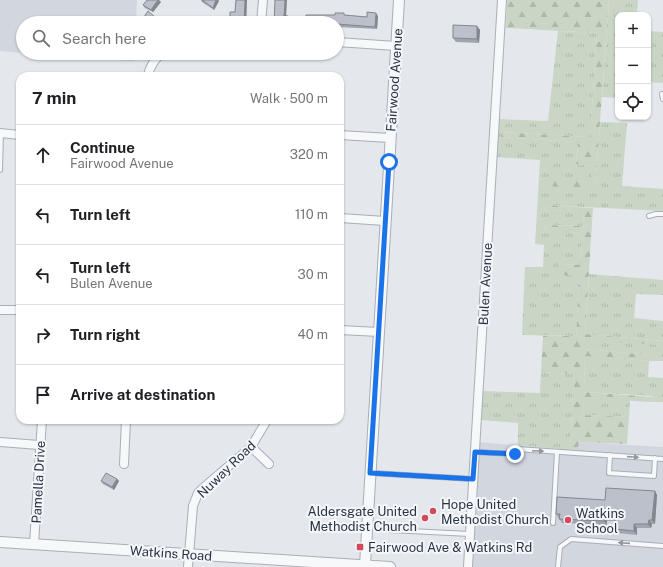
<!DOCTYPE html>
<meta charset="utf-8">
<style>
body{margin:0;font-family:"Public Sans",sans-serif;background:#f6f6f6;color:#202124}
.controls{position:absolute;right:12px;top:12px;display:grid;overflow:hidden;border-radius:8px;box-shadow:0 1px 3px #0004}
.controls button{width:36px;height:36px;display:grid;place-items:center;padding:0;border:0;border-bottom:1px solid #e0e0e0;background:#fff;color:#202124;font:20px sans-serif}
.stop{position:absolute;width:12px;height:12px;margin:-9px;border:3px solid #1a73e8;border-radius:50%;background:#fff}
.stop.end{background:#1a73e8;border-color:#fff;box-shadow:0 1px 4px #0008}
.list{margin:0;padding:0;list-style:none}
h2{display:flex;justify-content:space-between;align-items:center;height:52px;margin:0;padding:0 16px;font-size:17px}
h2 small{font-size:13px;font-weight:400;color:#757577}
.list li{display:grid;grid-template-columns:26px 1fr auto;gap:12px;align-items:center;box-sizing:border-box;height:60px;padding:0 16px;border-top:1px solid #e0e0e0}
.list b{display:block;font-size:15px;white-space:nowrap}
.list p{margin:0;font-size:13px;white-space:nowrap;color:#757577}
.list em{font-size:13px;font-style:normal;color:#757577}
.icon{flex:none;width:22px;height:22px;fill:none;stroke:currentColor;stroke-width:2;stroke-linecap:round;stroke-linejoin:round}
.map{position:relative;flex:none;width:663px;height:567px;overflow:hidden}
.search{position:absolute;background:#fff;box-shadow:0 1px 3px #0004;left:16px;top:16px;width:328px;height:44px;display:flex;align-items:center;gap:10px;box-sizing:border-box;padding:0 14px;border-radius:22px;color:#757577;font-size:15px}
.panel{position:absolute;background:#fff;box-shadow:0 1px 3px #0004;left:16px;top:72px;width:328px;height:352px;border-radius:12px}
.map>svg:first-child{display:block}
</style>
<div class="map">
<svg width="663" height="567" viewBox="0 0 663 567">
<defs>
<pattern id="grass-tufts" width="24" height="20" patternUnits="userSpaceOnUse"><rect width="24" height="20" fill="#c9d6c5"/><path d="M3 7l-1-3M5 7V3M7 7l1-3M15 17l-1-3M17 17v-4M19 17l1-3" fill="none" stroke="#adb8ab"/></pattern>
<pattern id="forest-firs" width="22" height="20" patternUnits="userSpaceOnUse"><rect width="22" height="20" fill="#c9d6c5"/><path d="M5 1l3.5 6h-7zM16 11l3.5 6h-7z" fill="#adb8ab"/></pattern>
</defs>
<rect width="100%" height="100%" fill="#e4e7ec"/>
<path fill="#d2d6de" d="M0 0H137L136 23H23V53L0 51Z
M29 53H134L133 61Z
M478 442 570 450 578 449 579 442 663 447V567H473L470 564Z"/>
<path fill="url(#grass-tufts)" d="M609 0H638L637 15H618V98L602 97Z
M558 31 597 33 590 137 501 132V137L578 142 576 164 590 166V182L548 180 595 189 600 122 627 123 622 186 663 189V211L546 205 545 210 584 211 583 226 546 225 545 230 582 233 581 265 558 264 579 276 576 336 522 335 525 267H543L544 245 535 244 540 160 495 157 498 119 548 121Z
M648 31 663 32V83L648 82Z
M589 274 663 280V295L636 294 634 318 663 321V341L585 334Z
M584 339 663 345V361H649L648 377 663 378V402H652L653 396 584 392 585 355 649 361 650 355 584 349Z
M541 372 574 374 570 450 518 445V423L480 420 482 391 540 393Z
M584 398 630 400 629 417 583 415Z"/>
<path fill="url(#forest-firs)" d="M507 0H609L595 189 548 186V179L589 182 590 166 576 164 578 142 501 137V132L590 137 597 33 506 28Z
M546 205 593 208 585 334 663 341V345L584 340V349L651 355 649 361 585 356 584 392 653 397 652 402 584 398 583 415 629 417 627 444 579 442 578 449 570 450 574 374 541 372 543 336H576L579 276 558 275V264L581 265 582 233 545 231 546 225 583 226 584 212 545 210Z"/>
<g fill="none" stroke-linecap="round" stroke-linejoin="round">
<g stroke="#a9aeb7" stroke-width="6">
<path id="service" d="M662 94 663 99
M0 170 1 133
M649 216 656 214H663
M475 452 515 454 517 449 663 459
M610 455 609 473 654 476 655 458
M371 473 473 479
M553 523 557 452
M389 530 470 534
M558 567 560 547 571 539 663 546"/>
</g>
<g stroke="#a9aeb7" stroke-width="10">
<path id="minor" d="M187 23H203
M261 23 263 0
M337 42 396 46
M148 76C149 67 155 60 161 53
M0 133 20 135
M340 135 390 138
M340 218 385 221
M0 310H20
M340 330 379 332
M0 442 39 445
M251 447 269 464
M124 464 126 420
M34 544 42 420
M188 567 193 506 198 493 203 488 251 447 267 420
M468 567 502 0"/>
</g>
<g stroke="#a9aeb7" stroke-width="12">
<path id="tertiary" d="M0 542 390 567
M365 565 399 0"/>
</g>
<use href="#service" stroke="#f7f8fa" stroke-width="4"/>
<use href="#minor" stroke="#f7f8fa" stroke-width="8"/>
<use href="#tertiary" stroke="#f7f8fa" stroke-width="10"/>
</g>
<path fill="#a1a5ae" d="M201 0H218L219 1 214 10 202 2Z
M236 0H247L246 23H231L230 21 235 12Z
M161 2 153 12 145 8 143 5Z
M346 16 367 17 378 16 377 29 337 27V23Z
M477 26 480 30 479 43 456 42 453 38Z
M117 479 119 481 114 490 103 484 101 481Z
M655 491 657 495 655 524H652L651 528H637V535L618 533 615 529V521H607V525L562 523 556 514 605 500Z"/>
<path fill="#83868d" d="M158 0H159L161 2 153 12 151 10Z
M216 0H218L219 1 214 10 213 8Z
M245 0H247L246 23H244Z
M285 0H287L286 18 284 16Z
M376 13 378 16 377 29 375 27Z
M288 16 290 18 289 23H287Z
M156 18 158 20 157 23H153Z
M477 26 480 30 479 43 477 39Z
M117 479 119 481 114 490 112 487Z
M655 491 657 495 655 524 652 520Z
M604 517 607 521V525L604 521Z
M649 520 652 524 651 528 648 524Z
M634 524 637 528V535L634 531Z"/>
<path fill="#bbc0ca" stroke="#83868d" d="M147 0H158L151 10 143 5Z
M202 0H216L213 8Z
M236 0H245L244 23 230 21V12H235Z
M275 0H285L284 16H288L287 23H274Z
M148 11 156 18 153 23H140Z
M367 12 376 13 375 27 337 24V23H305L306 15H335V13H344V15L367 17Z
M453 25 477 26V39L453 38Z
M106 473 117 479 112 487 101 481Z
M606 488 655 491 652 520H649L648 524H634V531L615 529V517H604V521L559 519 560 514H556L557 497 605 500Z"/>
<defs><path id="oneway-solid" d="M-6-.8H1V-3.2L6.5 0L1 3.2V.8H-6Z"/></defs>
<g fill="#9196a0">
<use href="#oneway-solid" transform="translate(538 451) rotate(3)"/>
<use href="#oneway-solid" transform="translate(633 457) rotate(4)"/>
<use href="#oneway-solid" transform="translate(624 543) rotate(-176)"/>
</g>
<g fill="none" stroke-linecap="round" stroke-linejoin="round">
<path stroke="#1a73e8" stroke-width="5" d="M389 162 370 473 473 479 475 452 515 454"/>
</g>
<g fill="#d1495b" stroke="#f4f6f9" stroke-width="1.5">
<circle cx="433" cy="511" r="4"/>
<circle cx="425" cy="518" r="4"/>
<circle cx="568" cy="520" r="4"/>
<rect x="356" y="543" width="8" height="8" rx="2"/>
</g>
<g text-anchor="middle" stroke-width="4" stroke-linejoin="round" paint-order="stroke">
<g font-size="13" fill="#2b3445" stroke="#f4f6f9">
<text transform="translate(394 80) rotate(-86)" y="5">Fairwood Avenue</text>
<text transform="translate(485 284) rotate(-87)" y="5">Bulen Avenue</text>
<text transform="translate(226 469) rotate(-44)" y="5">Nuway Road</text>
<text transform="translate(38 482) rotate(-87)" y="5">Pamella Drive</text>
<text transform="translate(171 553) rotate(4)" y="5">Watkins Road</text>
</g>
<g font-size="13" fill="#2b3445" stroke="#f4f6f9" text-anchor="start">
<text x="441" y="509">Hope United<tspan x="441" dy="15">Methodist Church</tspan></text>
<text x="417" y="516" text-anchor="end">Aldersgate United<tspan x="417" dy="15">Methodist Church</tspan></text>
<text x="576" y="518">Watkins<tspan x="576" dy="15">School</tspan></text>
<text x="368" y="552">Fairwood Ave &amp; Watkins Rd</text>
</g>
</g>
</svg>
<div class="controls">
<button>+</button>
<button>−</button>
<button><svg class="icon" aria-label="locate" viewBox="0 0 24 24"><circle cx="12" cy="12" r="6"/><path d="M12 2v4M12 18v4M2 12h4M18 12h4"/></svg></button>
</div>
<div class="stop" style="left:389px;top:162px"></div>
<div class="stop end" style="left:515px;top:454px"></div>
<div class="search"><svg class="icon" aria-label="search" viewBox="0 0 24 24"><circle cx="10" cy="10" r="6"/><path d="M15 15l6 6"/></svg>Search here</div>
<section class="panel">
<h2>7 min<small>Walk · 500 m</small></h2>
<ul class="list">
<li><svg class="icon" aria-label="ahead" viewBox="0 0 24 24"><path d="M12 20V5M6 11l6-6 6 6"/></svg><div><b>Continue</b><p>Fairwood Avenue</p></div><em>320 m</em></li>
<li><svg class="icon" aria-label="left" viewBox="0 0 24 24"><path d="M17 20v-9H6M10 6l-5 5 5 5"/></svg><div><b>Turn left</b></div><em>110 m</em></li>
<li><svg class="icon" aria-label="left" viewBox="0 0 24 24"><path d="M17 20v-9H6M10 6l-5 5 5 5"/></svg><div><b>Turn left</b><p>Bulen Avenue</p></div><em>30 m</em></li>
<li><svg class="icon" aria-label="right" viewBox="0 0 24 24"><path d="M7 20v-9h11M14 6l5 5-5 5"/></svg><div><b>Turn right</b></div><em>40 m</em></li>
<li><svg class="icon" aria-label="arrive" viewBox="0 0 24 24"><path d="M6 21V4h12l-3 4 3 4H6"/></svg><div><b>Arrive at destination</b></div></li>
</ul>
</section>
</div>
